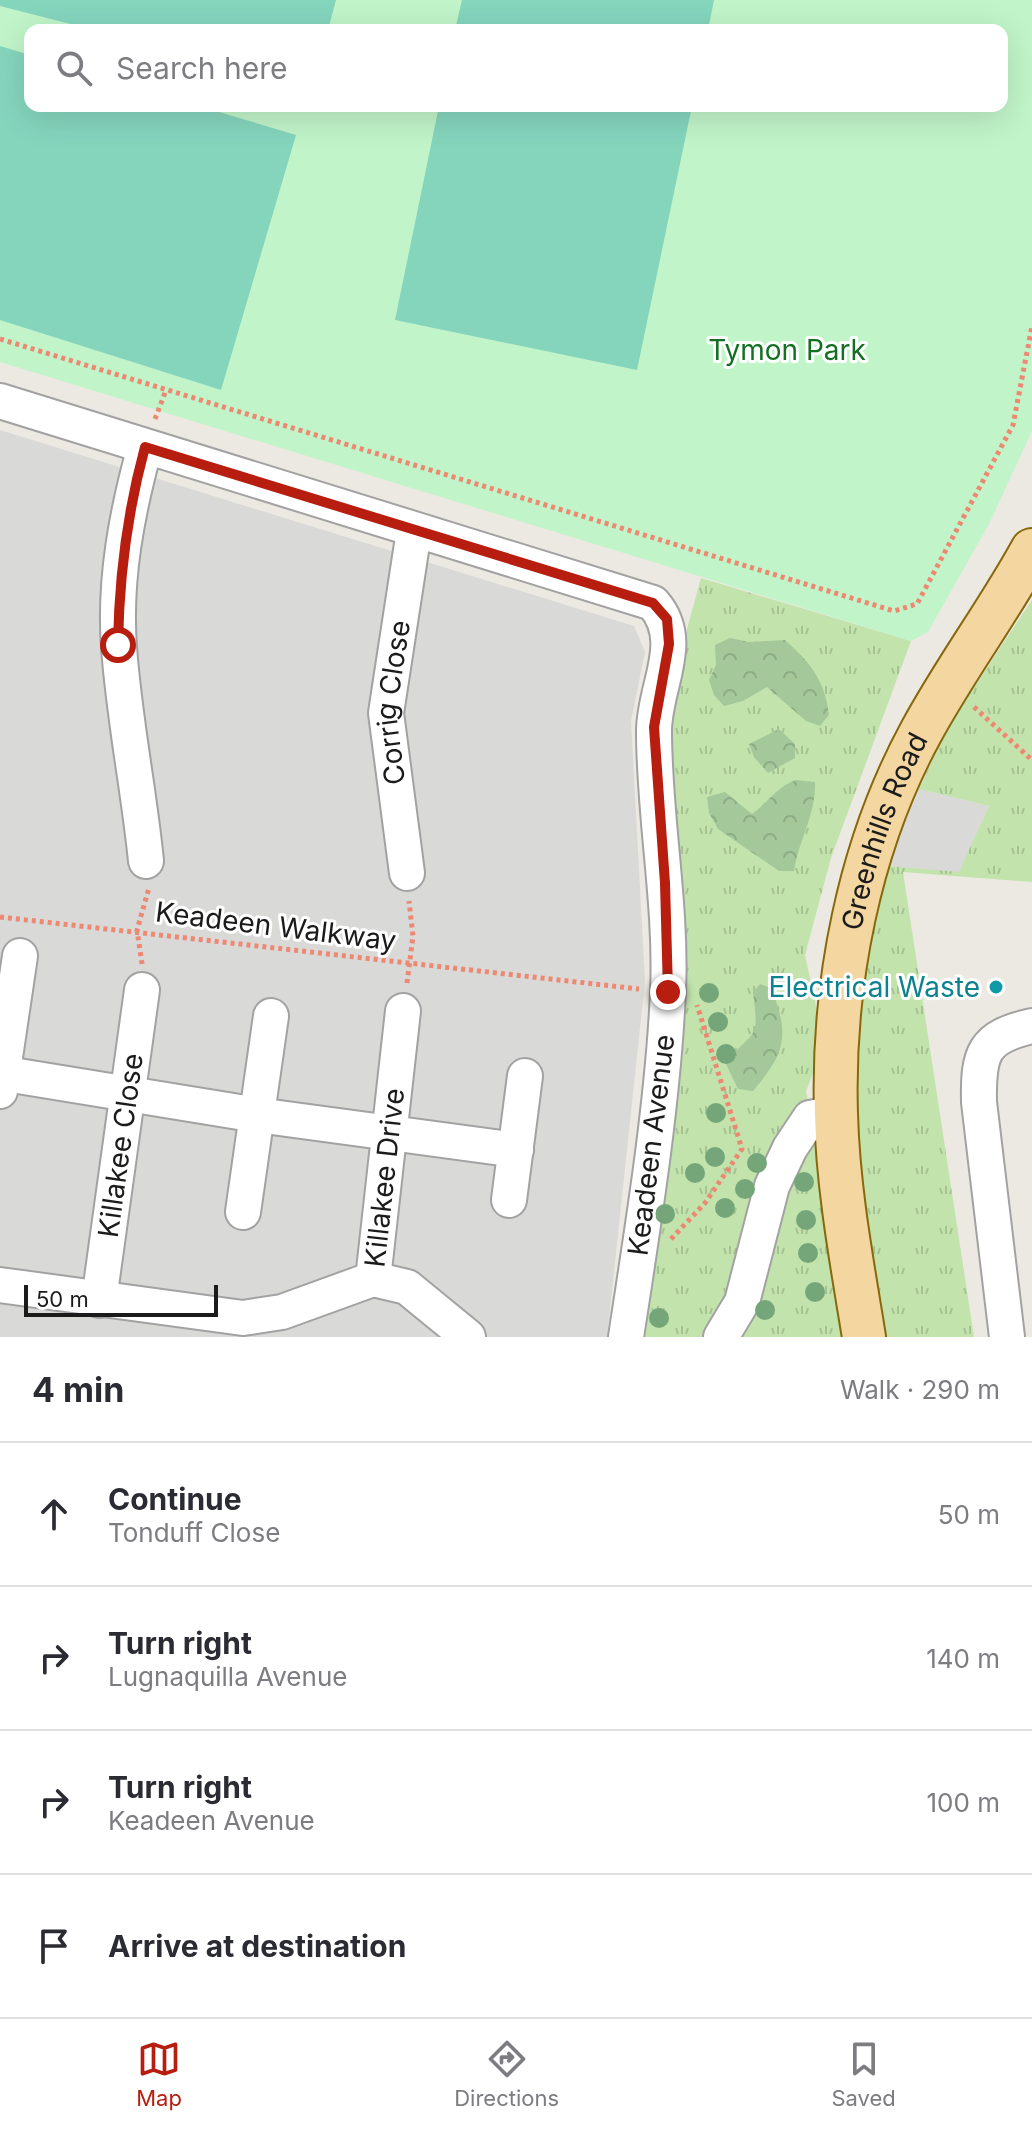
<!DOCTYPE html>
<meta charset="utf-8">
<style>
body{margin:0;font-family:Inter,sans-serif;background:#f7f7f7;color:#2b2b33}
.scale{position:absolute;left:24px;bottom:20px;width:194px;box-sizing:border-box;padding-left:8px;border:4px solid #1b1b1b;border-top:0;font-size:22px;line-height:28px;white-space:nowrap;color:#1b1b1b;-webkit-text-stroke:6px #fff;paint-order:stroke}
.stop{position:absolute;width:24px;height:24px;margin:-18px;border:6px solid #b71e10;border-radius:50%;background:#fff}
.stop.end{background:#b71e10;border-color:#fff;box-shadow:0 2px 8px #0008}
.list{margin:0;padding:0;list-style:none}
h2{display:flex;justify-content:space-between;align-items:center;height:104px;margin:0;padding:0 32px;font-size:34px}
h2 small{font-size:26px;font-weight:400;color:#7c7c81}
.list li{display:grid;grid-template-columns:52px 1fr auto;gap:24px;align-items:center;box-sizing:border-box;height:144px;padding:0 32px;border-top:2px solid #e1e1e2}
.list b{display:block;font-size:30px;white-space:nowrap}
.list p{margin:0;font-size:26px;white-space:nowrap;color:#7c7c81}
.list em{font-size:26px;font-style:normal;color:#7c7c81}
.icon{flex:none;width:44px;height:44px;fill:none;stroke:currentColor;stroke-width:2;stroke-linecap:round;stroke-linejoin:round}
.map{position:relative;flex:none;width:1032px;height:1337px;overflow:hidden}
.search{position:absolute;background:#fff;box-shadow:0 8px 32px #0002;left:24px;right:24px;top:24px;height:88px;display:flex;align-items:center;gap:20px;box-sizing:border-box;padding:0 28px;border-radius:16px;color:#7c7c81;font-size:30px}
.sheet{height:680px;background:#fff}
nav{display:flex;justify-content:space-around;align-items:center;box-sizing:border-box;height:112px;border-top:2px solid #e1e1e2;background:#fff;font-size:22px;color:#7c7c81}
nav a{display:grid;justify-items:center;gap:4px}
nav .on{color:#b71e10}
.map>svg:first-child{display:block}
</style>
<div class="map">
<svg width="1032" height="1337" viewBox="0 0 1032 1337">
<defs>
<pattern id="grass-tufts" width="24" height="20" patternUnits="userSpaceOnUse" patternTransform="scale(2)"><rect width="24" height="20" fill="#c2e3ab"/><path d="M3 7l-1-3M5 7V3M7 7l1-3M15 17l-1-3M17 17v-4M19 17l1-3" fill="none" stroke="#a6c293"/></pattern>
<pattern id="forest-crowns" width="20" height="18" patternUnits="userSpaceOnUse" patternTransform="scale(2)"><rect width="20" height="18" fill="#a4c89a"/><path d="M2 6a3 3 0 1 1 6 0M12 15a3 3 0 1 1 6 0" fill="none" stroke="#8dab84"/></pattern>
</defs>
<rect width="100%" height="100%" fill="#ece9e2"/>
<path fill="#d9d9d8" d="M0 430 634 626 645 652 631 721 645 981 607 1337H0Z
M919 789 989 806 959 873 887 866Z"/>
<path fill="url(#grass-tufts)" d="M701 578 911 641 831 858 805 955 821 1029 818 1061 806 1091 819 1153 843 1337H639L665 709Z
M1032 600V882L903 872 974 1337H887C861 1217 848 1077 866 955 870 925 880 895 887 866L959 872 989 806 919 789 950 723Z"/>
<path fill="url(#forest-crowns)" d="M730 638 749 642 785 640C811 663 825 681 829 715L820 726 806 721 767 687 743 701 724 706 714 695 709 680 716 665 715 645Z
M779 729 795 744V758L768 773 754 757 749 744Z
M796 780 815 782C816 815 799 839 794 871H779L718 829 709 813 707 797 725 792 752 814C769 802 776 787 796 780Z
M760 984 771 988C790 1036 786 1052 753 1091L738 1089 725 1062C757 1028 759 1040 753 992Z"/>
<path fill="#c1f4c9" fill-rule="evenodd" d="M0 0H1032V431L989 524 928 632 911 641 0 362ZM30 30H1002V106H30Z"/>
<path fill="#85d5bd" d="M0 0H336L328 30H94L0 6Z
M462 0H714L708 30H455Z
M0 46 30 55V106H199L296 135 221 390 0 320Z
M439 106H692L637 370 395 320Z"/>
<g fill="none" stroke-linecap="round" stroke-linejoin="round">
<g stroke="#a2a2a2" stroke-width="38">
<g id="minor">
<path d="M0 401 653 603C687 641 654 686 654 731 654 818 672 905 668 992 663 1103 643 1226 626 1337"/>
<path d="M145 447C127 512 114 579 119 647 124 719 139 790 146 861"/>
<path id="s1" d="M407 873 386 713 414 531"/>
<path d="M0 1073 257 1115 516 1150"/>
<path d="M0 1091 20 956"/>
<path d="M509 1200 525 1076"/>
<path d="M243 1212 271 1016"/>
<path id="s2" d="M373 1279 403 1011"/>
<path d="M373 1279 407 1287 468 1337"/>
<path d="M0 1285 243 1318 282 1312 373 1279"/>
<path id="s3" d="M99 1300 142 990"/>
<path d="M721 1337 742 1302 772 1186 790 1148 810 1118 836 1113"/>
<path d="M1007 1337 979 1102C978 1053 983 1037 1032 1026"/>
</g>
</g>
<g stroke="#87680c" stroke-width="46">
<g id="major">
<path id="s4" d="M864 1337C852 1263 838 1189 836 1114 832 984 859 846 921 732 955 669 998 612 1032 550"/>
</g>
</g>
<path stroke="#ed8872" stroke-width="5" stroke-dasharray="4 4" stroke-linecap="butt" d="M0 339 894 611 917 604 1013 425 1032 326
M155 419 166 390
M974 707 1032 760
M0 917 639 989
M142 964 137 930 149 888
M407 983 413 936 409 901
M671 1239 705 1203 742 1149 697 1005"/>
<use href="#minor" stroke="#fff" stroke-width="34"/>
<use href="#major" stroke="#f3d6a0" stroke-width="42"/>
</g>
<g fill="#75a679">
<circle cx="709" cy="993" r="10"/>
<circle cx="718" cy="1022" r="10"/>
<circle cx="726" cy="1054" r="10"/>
<circle cx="716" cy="1113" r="10"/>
<circle cx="715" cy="1157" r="10"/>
<circle cx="757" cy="1163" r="10"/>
<circle cx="695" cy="1173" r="10"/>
<circle cx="804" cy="1182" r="10"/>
<circle cx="745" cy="1189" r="10"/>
<circle cx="725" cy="1208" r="10"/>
<circle cx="665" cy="1214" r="10"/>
<circle cx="806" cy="1220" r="10"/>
<circle cx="808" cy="1253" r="10"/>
<circle cx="815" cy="1292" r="10"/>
<circle cx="765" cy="1310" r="10"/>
<circle cx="659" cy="1318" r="10"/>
</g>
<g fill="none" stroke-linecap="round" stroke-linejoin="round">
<path stroke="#b71e10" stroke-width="10" d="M118 645C119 576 127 513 145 447L653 603 667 619 669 644 654 727 665 883 668 992"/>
</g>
<circle fill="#0f9aa8" stroke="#fff" stroke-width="3" cx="996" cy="987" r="8"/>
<g text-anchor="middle" stroke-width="6" stroke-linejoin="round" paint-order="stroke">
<g font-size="28" fill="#146f23" stroke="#fff">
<text x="787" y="360">Tymon Park</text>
</g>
<g font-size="28" fill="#1b1b1b" stroke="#fff">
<text dy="10" stroke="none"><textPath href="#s1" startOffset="172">Corrig Close</textPath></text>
<text dy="10" stroke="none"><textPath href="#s4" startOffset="514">Greenhills Road</textPath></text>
<text transform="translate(276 926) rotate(7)" y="10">Keadeen Walkway</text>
<text dy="10" stroke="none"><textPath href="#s3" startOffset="156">Killakee Close</textPath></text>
<text transform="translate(651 1145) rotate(-83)" y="10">Keadeen Avenue</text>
<text dy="10" stroke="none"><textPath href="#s2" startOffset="102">Killakee Drive</textPath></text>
</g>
<g font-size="28" fill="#0d838f" stroke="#fff" text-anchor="end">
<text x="980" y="997">Electrical Waste</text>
</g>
</g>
</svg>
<div class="scale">50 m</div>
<div class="stop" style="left:118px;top:645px"></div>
<div class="stop end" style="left:668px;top:992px"></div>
<div class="search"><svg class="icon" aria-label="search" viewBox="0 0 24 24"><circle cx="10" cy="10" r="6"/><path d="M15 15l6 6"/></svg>Search here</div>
</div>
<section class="sheet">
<h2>4 min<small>Walk · 290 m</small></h2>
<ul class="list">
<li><svg class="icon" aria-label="ahead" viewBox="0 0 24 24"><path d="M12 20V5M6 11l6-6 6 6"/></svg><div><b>Continue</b><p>Tonduff Close</p></div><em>50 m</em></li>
<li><svg class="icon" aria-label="right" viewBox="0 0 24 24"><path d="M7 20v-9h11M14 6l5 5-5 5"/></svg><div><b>Turn right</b><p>Lugnaquilla Avenue</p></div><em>140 m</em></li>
<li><svg class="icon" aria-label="right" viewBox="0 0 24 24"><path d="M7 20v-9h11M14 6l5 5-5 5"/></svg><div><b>Turn right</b><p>Keadeen Avenue</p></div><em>100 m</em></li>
<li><svg class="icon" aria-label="arrive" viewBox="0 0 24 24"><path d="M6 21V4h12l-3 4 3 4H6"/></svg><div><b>Arrive at destination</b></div></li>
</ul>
</section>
<nav>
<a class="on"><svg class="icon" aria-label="map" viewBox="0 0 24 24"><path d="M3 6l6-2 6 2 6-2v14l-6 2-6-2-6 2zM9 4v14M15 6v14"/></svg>Map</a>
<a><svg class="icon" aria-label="directions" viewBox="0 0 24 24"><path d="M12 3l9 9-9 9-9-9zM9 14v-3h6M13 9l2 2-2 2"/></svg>Directions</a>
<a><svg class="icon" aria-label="saved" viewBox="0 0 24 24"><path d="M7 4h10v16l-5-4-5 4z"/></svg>Saved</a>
</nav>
